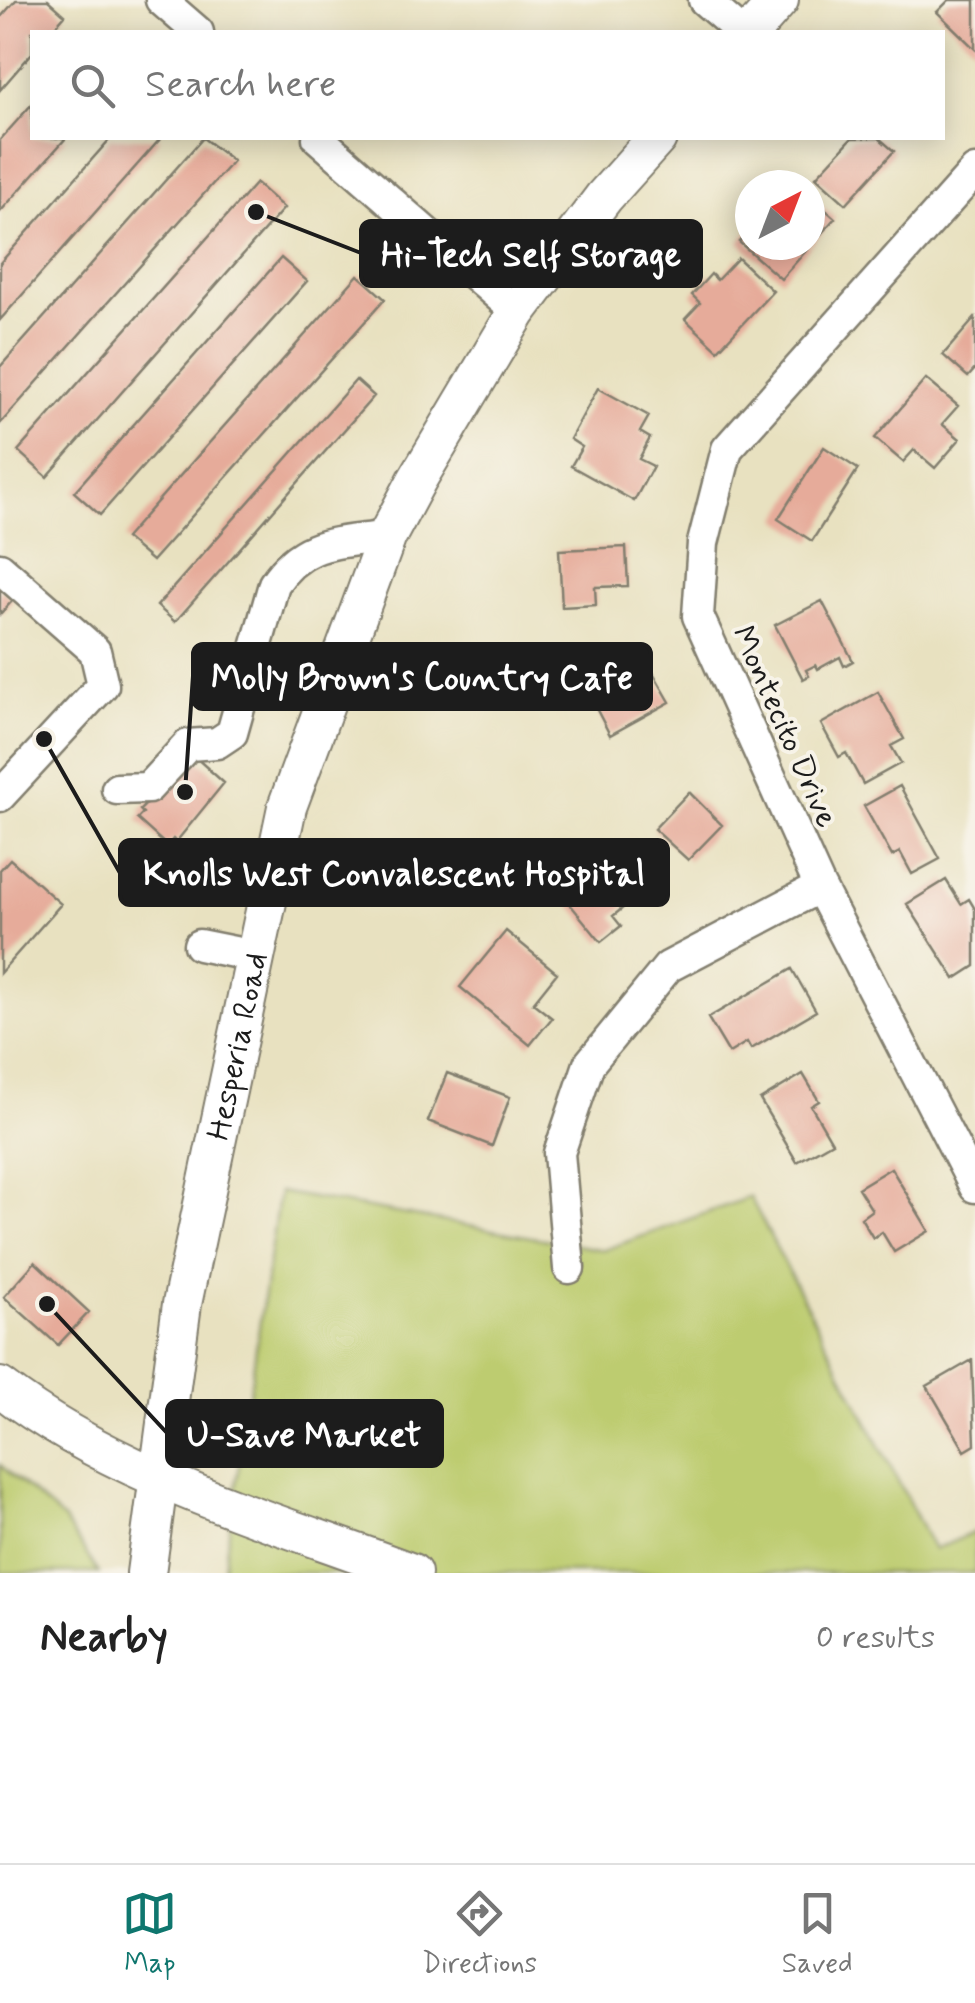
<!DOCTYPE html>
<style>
body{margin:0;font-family:Mynerve,sans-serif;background:#f2f2f2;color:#222}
.compass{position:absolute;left:735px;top:170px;width:90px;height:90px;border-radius:50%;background:#fff;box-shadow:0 5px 25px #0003;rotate:42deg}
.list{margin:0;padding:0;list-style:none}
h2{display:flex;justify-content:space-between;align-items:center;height:130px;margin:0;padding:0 40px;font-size:42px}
h2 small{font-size:32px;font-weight:400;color:#767676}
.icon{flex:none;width:55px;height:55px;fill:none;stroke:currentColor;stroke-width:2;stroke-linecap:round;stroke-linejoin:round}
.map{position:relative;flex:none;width:975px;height:1573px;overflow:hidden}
.search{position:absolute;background:#fff;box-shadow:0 5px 25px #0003;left:30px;right:30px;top:30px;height:110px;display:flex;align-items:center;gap:25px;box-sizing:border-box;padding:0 35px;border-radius:0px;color:#767676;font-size:38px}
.sheet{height:290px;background:#fff}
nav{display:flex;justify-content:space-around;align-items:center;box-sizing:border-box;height:140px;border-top:2px solid #e0e0e0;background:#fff;font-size:28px;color:#767676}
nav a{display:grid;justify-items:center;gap:5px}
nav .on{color:#0f766e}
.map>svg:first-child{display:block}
</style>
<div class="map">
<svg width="975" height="1573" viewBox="0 0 975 1573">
<rect width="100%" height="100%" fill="#f7f3e8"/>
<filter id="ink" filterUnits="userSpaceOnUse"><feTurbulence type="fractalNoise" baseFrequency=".01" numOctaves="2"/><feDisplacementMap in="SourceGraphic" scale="20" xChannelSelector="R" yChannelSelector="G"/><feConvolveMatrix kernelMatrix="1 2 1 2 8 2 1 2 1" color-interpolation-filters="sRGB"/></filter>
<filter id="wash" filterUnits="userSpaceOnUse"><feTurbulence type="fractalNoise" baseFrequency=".0048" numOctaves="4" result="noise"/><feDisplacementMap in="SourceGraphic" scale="40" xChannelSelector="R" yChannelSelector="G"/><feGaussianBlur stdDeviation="2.25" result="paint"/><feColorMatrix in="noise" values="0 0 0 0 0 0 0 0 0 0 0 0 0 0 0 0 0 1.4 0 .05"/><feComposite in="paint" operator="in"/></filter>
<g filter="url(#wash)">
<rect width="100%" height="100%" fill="#e8e1c0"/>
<path fill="#bdcc6f" stroke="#6c7446" stroke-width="2.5" d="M279 1192 604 1250 750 1197 934 1550 975 1532V1573H223Z
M0 1465 63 1519 99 1573H0Z"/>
<g id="blocks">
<path fill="#e6ab9a" d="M16 0H48L65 15 50 32H32V53L0 90V18Z
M949 0H975V49L937 12Z
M32 104V138H66L0 212V140Z
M111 138H161L0 320V263Z
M203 138 233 161 0 424V367Z
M852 138H879L894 151 846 204 816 177Z
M256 183 284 208 47 477 18 451Z
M810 196 835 218 781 279 739 242 750 230V245H810Z
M281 258 307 281 100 515 74 492Z
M738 258 773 291 718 350 685 319 700 303 692 295 711 274 717 280Z
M358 275 385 299 152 561 125 538Z
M975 318V369L968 377 943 355Z
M926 379 958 406 942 424 960 439 935 468 914 450 903 462 875 438Z
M356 380 374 396 175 622 157 606Z
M598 388 649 416 640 432 650 438 639 459 653 466 634 501 571 466 582 447 570 439Z
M824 447 858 469 812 541 778 519Z
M626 547 628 586 595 587 596 605 562 607 559 550Z
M0 589 13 600 0 614Z
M822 601 853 661 844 666 840 657 818 669 816 665 806 670 809 676 803 679 775 625Z
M623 667 630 680 651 669 670 702 610 735 585 687Z
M878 692 904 739 891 746 901 763 863 784 846 753 839 757 821 724Z
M194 756 224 783 176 842 173 839 167 846 137 819 143 813 140 810Z
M900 786 940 859 912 874 900 852 892 856 864 806Z
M689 792 722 825 688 860 654 829Z
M10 859 61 904 0 973V870Z
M607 864 635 898 613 916 621 926 601 942 565 898Z
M946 880 961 904 969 899 975 909V966L955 979 907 904Z
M506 931 557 973 533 1003 552 1018 530 1045 460 987Z
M792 969 816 1011 751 1049 747 1042 729 1053 708 1018Z
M447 1073 510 1097 492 1146 428 1121Z
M803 1074 819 1101 811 1106 832 1142 797 1162 760 1100Z
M891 1168 929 1231 894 1252 882 1232 873 1238 861 1218 872 1210 858 1188Z
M35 1262 89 1312 58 1345 4 1297Z
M972 1360 975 1445 965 1451 927 1386Z"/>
</g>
</g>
<g filter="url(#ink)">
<use href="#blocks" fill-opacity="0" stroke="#827e6e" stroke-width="2.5"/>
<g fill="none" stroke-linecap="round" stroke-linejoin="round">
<g stroke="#827e6e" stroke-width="35">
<path id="minor" d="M161 0 198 32
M704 0 741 32
M318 138 517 312
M975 171 727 449 703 543 698 616 820 887 975 1187
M0 568 95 651 103 685 0 796
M117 789 148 788 188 745 217 743 232 733 274 584C304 539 338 544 387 536
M199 945 254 956
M569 1268 559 1153 589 1064 668 967 820 887"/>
</g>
<g stroke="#827e6e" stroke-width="42">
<g id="major">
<path d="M751 32 779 0"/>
<path d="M0 1387C119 1479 272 1520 412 1573"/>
<path id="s1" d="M146 1573 182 1304 287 807 387 536 417 480 517 312 604 197 657 138"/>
</g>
</g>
<use href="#minor" stroke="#fff" stroke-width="30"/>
<use href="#major" stroke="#fff" stroke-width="38"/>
</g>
</g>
<g text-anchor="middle" stroke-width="8" stroke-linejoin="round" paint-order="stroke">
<g font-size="32" fill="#1c1c1c" stroke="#f7f3e8">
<text transform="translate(786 726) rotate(66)" y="11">Montecito Drive</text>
<text dy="11" stroke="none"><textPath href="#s1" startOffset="535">Hesperia Road</textPath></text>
</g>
</g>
<path fill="none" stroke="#1c1c1c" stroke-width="4" d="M256 212L361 253M185 792L193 676M44 739L120 873M47 1304L167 1433"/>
<g fill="#1c1c1c" stroke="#f7f3e8" stroke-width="4">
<circle cx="256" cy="212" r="10"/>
<circle cx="185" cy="792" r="10"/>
<circle cx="44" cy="739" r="10"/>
<circle cx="47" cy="1304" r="10"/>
</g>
<g fill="#1c1c1c" stroke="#1c1c1c" stroke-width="4">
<rect x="361" y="221" width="340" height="65" rx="10"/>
<rect x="193" y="644" width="458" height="65" rx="10"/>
<rect x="120" y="840" width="548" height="65" rx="10"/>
<rect x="167" y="1401" width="275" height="65" rx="10"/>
</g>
<g font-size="35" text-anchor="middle" font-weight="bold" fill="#fff">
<text x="531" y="266">Hi-Tech Self Storage</text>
<text x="422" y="689">Molly Brown's Country Cafe</text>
<text x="394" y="885">Knolls West Convalescent Hospital</text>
<text x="304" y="1446">U-Save Market</text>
</g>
</svg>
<svg class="compass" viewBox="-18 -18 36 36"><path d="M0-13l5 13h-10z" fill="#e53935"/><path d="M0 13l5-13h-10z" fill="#767676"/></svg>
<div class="search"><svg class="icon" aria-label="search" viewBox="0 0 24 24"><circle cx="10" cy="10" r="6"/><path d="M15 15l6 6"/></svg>Search here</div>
</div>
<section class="sheet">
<h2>Nearby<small>0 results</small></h2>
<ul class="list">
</ul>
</section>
<nav>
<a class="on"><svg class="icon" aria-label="map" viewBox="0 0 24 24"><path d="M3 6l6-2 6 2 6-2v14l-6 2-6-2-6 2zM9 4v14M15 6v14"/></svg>Map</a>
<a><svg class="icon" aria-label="directions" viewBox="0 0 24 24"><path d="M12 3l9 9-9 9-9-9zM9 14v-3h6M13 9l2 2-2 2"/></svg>Directions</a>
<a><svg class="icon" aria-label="saved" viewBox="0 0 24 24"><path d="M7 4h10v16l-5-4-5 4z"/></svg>Saved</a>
</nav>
